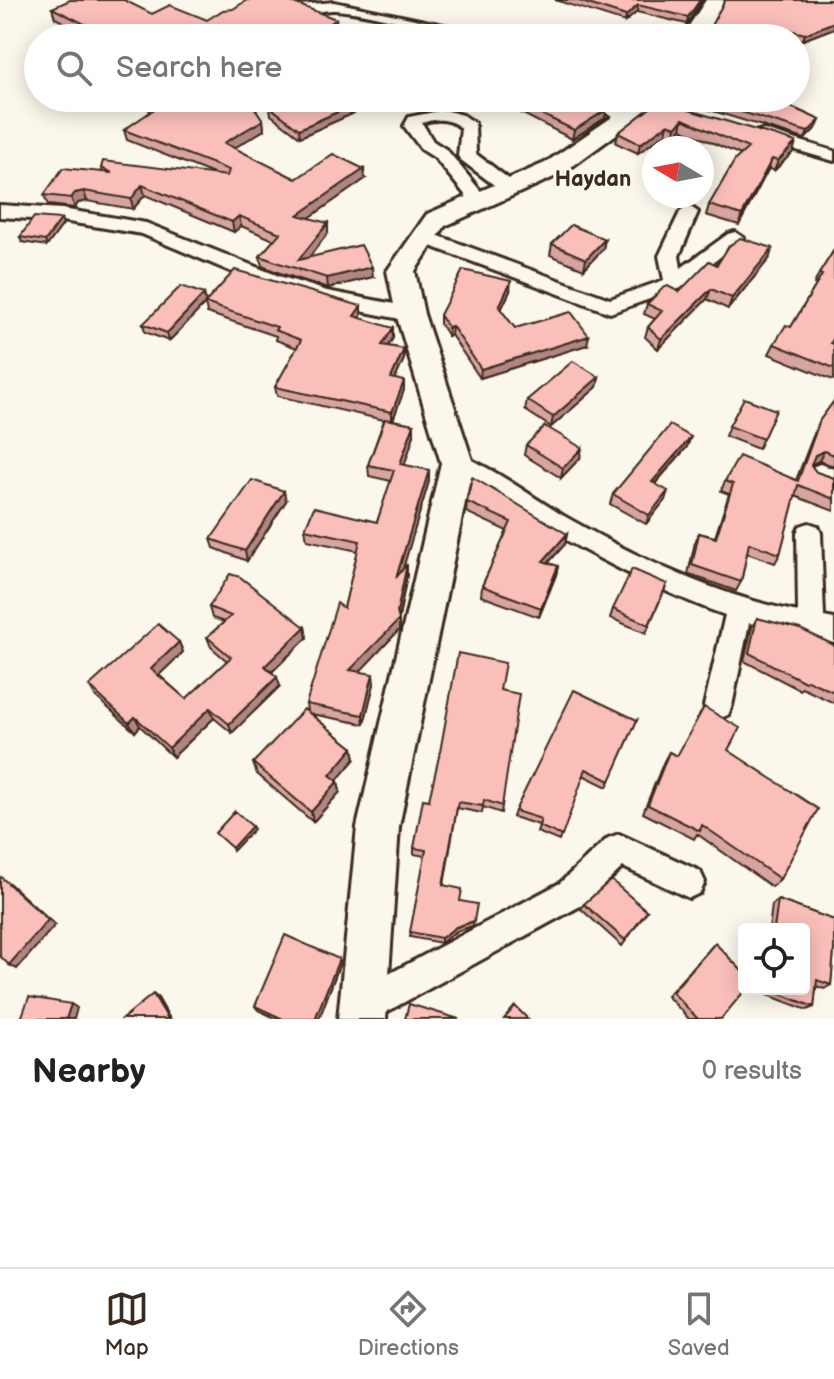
<!DOCTYPE html>
<style>
body{margin:0;font-family:"Balsamiq Sans",sans-serif;background:#f2f2f2;color:#222}
.controls{position:absolute;right:24px;bottom:24px;display:grid;overflow:hidden;border-radius:8px;box-shadow:0 4px 20px #0003}
.controls button{width:72px;height:72px;display:grid;place-items:center;padding:0;border:0;border-bottom:2px solid #e0e0e0;background:#fff;color:#222;font:40px sans-serif}
.compass{position:absolute;left:642px;top:136px;width:72px;height:72px;border-radius:50%;background:#fff;box-shadow:0 4px 20px #0003;rotate:280deg}
.list{margin:0;padding:0;list-style:none}
h2{display:flex;justify-content:space-between;align-items:center;height:104px;margin:0;padding:0 32px;font-size:34px}
h2 small{font-size:26px;font-weight:400;color:#767676}
.icon{flex:none;width:44px;height:44px;fill:none;stroke:currentColor;stroke-width:2;stroke-linecap:round;stroke-linejoin:round}
.map{position:relative;flex:none;width:834px;height:1019px;overflow:hidden}
.search{position:absolute;background:#fff;box-shadow:0 4px 20px #0003;left:24px;right:24px;top:24px;height:88px;display:flex;align-items:center;gap:20px;box-sizing:border-box;padding:0 28px;border-radius:44px;color:#767676;font-size:30px}
.sheet{height:248px;background:#fff}
nav{display:flex;justify-content:space-around;align-items:center;box-sizing:border-box;height:112px;border-top:2px solid #e0e0e0;background:#fff;font-size:22px;color:#767676}
nav a{display:grid;justify-items:center;gap:4px}
nav .on{color:#3b2a1e}
.map>svg:first-child{display:block}
</style>
<div class="map">
<svg width="834" height="1019" viewBox="0 0 834 1019">
<rect width="100%" height="100%" fill="#fbf7ec"/>
<filter id="ink" filterUnits="userSpaceOnUse"><feTurbulence type="fractalNoise" baseFrequency=".0125" numOctaves="2"/><feDisplacementMap in="SourceGraphic" scale="16" xChannelSelector="R" yChannelSelector="G"/><feConvolveMatrix kernelMatrix="1 2 1 2 8 2 1 2 1" color-interpolation-filters="sRGB"/></filter>
<g filter="url(#ink)">
<g fill="none" stroke-linecap="round" stroke-linejoin="round">
<g stroke="#3b2a1e" stroke-width="6">
<path id="street" d="M334 2 486 34 493 38C438 38 388 14 335 10 321 9 304 18 293 9L300 5Z
M586 98H605L634 119 626 124 620 122Z
M444 110 463 115 475 123 476 154 514 183 517 187 514 191H502L461 160 458 156 461 128C449 118 436 118 422 123L433 141 447 150 487 199 484 203H472L435 158 421 149 404 126 409 117Z
M764 130 834 151V161L758 139 756 135 758 131Z
M0 205 62 209 146 223 279 276 327 291 410 307 420 314 410 321 326 304 265 286 142 234 62 221 0 217Z
M689 206 698 212 679 256 681 268 728 234 735 232 744 238 681 288 610 313 417 241 415 237 424 231 431 233 610 299 664 280 659 256 680 212Z
M457 454C490 465 533 498 564 516 638 558 714 595 798 612L797 533 800 526 809 523 818 526 821 533 824 617 834 619V643L749 623 732 706 728 715 718 719 708 715 704 706 725 615C626 579 538 525 449 469L445 463 449 457Z
M820 464 834 469V488L812 479 808 473 812 467Z
M619 834 700 871 705 882 700 893 689 898 623 867 582 905 377 1017H353L348 1005 353 993 560 883 608 838Z"/>
</g>
<g stroke="#3b2a1e" stroke-width="6">
<path id="secondary" d="M706 0H726L703 38H681Z
M640 98H666L563 173 445 226 415 271 424 314 473 463 399 827 386 1019H338L357 827 441 463 396 314 387 271 427 214 545 163Z"/>
</g>
<use href="#street" fill="#fbf7ec" fill-rule="evenodd"/>
<use href="#secondary" fill="#fbf7ec" fill-rule="evenodd"/>
</g>
<path fill="#d8a4a0" stroke="#3b2a1e" stroke-width="2" d="M555 0H702L687 24 637 12 625 22Z
M834 0V28L803 40 779 35 707 33Z
M52 8 152 14 207 20 336 19 337 29 325 38H96L55 18Z
M501 98H587L606 110 605 118 572 139 517 111 518 104Z
M670 98H776L774 99 820 120 817 127 805 139Z
M659 101 793 152 774 171 769 168 739 225 706 215 709 205 741 155 681 129 674 136 666 133 638 153 616 143 618 133Z
M358 103 359 111 300 137 271 115 270 107Z
M149 108 263 120 264 130 234 148 296 179H365L309 218 328 233 309 257 373 277 328 288 280 273 262 266 260 256 274 240 241 226 234 232 145 195 133 209 87 201 78 203 75 208 48 205 44 195 102 172 101 168 216 175 127 140 124 130 150 113Z
M61 219 63 224 47 246 22 242 20 237Z
M605 239 603 249 584 269 550 255 552 244Z
M834 250V339L832 343 834 344V378L833 380 769 354 774 344 791 327 816 285 814 284 819 274Z
M769 259 728 309 707 299 658 349 645 337 648 327 655 319 644 314 647 304 679 292 717 265Z
M510 291 501 310 515 328 587 345 480 378 451 335 448 336 440 324V315Z
M204 294 206 302 361 316 360 318 393 338 388 346 404 349V359L395 379 404 390 393 420 414 424V435L404 465 429 470V481L402 570 407 575 399 618V630L359 672 374 684 364 724 311 714 353 748 355 759 336 780 338 781 340 792 313 822 257 774 253 763 307 711 306 704 344 608 358 551 307 540 305 529 377 522 391 481 369 476 368 465 384 420 277 396 275 387 297 348 276 340V336L207 313 205 304 169 341 145 332 143 324Z
M599 377 597 387 551 427 525 410 527 400Z
M834 401V466L819 461 811 465 816 472 834 478V511L795 496 780 554 775 563 747 553 741 582 736 591 688 574 695 542 699 533 715 537 729 494 721 491 725 481 796 480 815 431 820 420Z
M776 410 758 449 725 436 729 426Z
M526 445 580 458 561 478 524 455Z
M687 447 655 484 665 500 646 524 610 504 613 494Z
M286 501 247 561 214 548 211 539Z
M467 502 567 534 565 544 548 563 558 566 556 575 539 617 481 596 482 586 507 531 466 512Z
M667 584 646 633 610 618 613 609Z
M209 607 305 627 307 638 272 672 280 686 232 733 214 718 173 757 140 726 135 732 95 696 89 686 179 642 183 652 159 675 186 699 227 661 211 647 207 637 224 622 212 618Z
M757 618 834 645V703L802 688 800 690 744 661 752 627Z
M500 690 502 806 501 813 483 807 482 813 457 808 444 885 460 901 473 926 455 932 441 943 410 937 425 856 414 854V848L429 800Z
M637 720 607 787 583 775 559 841 537 832 539 825 513 817 515 811Z
M728 750 780 879 772 887 697 834 694 839 643 813 664 761 669 752 677 756Z
M778 900 834 920V950L831 985 824 989 816 986 814 1007 807 1010 760 992V989H804V929H769L772 905Z
M584 904 647 911 622 946 581 909Z
M715 943 721 1019H689L667 996Z
M339 959 340 963 319 1019H277L258 1010 255 1006Z"/>
<path fill="#b08682" stroke="#3b2a1e" stroke-width="2" d="M700 0H702L687 24 688 17Z
M638 5 637 12 625 22 626 16Z
M336 19 337 29 325 38H311Z
M834 22V28L803 40 805 34Z
M358 103 359 111 300 137 299 129Z
M606 110 605 118 572 139 574 130Z
M683 119 681 129 674 136 676 127Z
M263 120 264 130 226 153 224 143Z
M820 120 817 127 805 139 808 132Z
M668 124 666 133 638 153 640 144Z
M796 142 793 152 774 171 778 161Z
M772 159 769 168 739 225 742 215Z
M364 169 365 179 299 225 298 215Z
M142 185 145 195 133 209 131 199Z
M84 191 87 201 78 203 75 208 71 198 75 193Z
M239 216 241 226 234 232 232 222Z
M61 219 63 224 47 246 45 241Z
M328 223V233L299 270 298 260Z
M605 239 603 249 584 269 586 259Z
M773 248 769 259 728 309 732 298Z
M372 267 373 277 328 288 327 278Z
M511 281 510 291 498 316 499 307Z
M711 289 707 299 658 349 661 339Z
M204 294 206 303 169 341 167 333Z
M361 306V316L354 326V316Z
M452 326 451 335 448 336V327Z
M393 328V338L383 354 382 345Z
M589 336 587 345 480 378 481 369Z
M404 349V359L391 388V378Z
M599 377 597 387 551 427 553 417Z
M404 381V390L392 422V412Z
M414 424V435L401 476 400 464Z
M691 437 687 447 648 491 652 482Z
M582 448 580 458 561 478 563 468Z
M824 451 819 461 810 465 815 455Z
M429 470V481L397 589 396 578Z
M284 491 286 501 247 561 245 551Z
M668 491 665 500 646 524 649 515Z
M567 534 565 544 542 570 543 561Z
M407 564V575L398 621 399 620V630L352 680 350 670 397 612Z
M558 566 556 575 539 617 541 608Z
M305 627 307 638 267 676 265 666Z
M179 642 183 652 156 678 151 669Z
M373 674 374 684 364 724 363 715Z
M277 677 280 686 232 733 229 724Z
M210 708 214 718 173 757 169 748Z
M135 717 140 726 135 732 129 723Z
M353 748 355 759 332 786 330 775Z
M338 781 340 792 313 822 311 812Z
M252 826 254 829 233 851 232 848Z
M9 883 55 925 17 969 9 965Z
M474 921 473 926 455 932 441 943V938L456 927Z
M339 959 340 963 319 1019H315Z
M153 994 158 998 170 1019H168Z
M71 1004 77 1008 74 1019H66Z"/>
<path fill="#fbbfba" stroke="#3b2a1e" stroke-width="2" d="M70 0H124L152 14 170 5 207 20 223 10 233 9 247 0H286L336 19 311 38H109L111 37 52 8Z
M576 0H700L688 17 638 5 626 16Z
M725 0H834V22L805 34 781 28 776 38H699L701 34 707 33Z
M165 98H248L263 120 224 143 296 179 333 154 364 169 298 215 328 223 298 260 361 245 372 267 327 278 279 263 260 256 280 233 239 216 232 222 142 185 131 199 84 191 75 193 71 198 44 195 63 168 112 173 101 168 103 161 227 176 229 170 124 130 153 110 149 108Z
M285 98H347L358 103 299 129 270 107Z
M526 98H587L606 110 574 130 518 103Z
M695 98H771L820 120 808 132Z
M659 101 796 142 778 161 772 159 742 215 709 205 735 160 748 148 683 119 676 127 668 124 640 144 618 133Z
M34 217 61 219 45 241 20 237Z
M571 225 605 239 586 259 552 244Z
M740 238 773 248 732 298 711 289 661 339 648 327 662 311 647 304 663 288 668 286 679 292 709 261 717 265 729 246Z
M834 250V337L831 343 834 344V368L774 344 786 325 791 327 822 275 819 274Z
M235 270 361 306 354 316 393 328 382 345 404 349 391 378 404 381 392 412 275 387 301 340 275 330 277 327 205 303Z
M463 270 511 281 499 307 515 328 571 312 589 336 481 369 452 326 448 327 440 315Z
M181 286 204 294 167 333 143 324Z
M573 361 599 377 553 417 527 400Z
M744 398 776 410 763 439 729 426Z
M834 401V455L824 451 815 455 811 465 816 472 834 478V499L798 485 780 554 749 543 741 582 692 565 699 533 716 538 733 484 725 481 739 456 798 481 820 420Z
M385 419 414 424 400 464 429 470 396 578 407 564 397 612 399 620 350 670 373 674 363 715 306 704 337 603 344 608 360 541 305 529 314 507 377 522 394 470 368 465Z
M670 425 691 437 652 482 668 491 649 515 613 494Z
M545 426 582 448 563 468 526 445Z
M472 477 567 534 543 561 558 566 541 608 482 586 511 522 467 502Z
M252 480 284 491 245 551 211 539Z
M632 569 667 584 649 625 613 609Z
M230 574 240 577 305 627 265 666 277 677 229 724 210 708 169 748 135 717 129 723 89 686 158 624 179 642 151 669 186 699 231 657 207 637 231 616 209 607Z
M757 618 800 629 834 645V692L807 680 805 682 749 653Z
M458 653 505 663 500 690 519 694 502 806 484 800 483 806 458 802 443 885 462 889 460 901 477 904 474 921 456 927 441 938 410 932 426 850 414 848 423 799 429 800 440 752Z
M574 690 637 720 610 781 586 769 562 836 539 826 541 819 515 811Z
M704 707 740 728 728 750 818 809 780 879 702 825 700 831 648 805 669 752 677 756Z
M304 709 353 748 330 775 338 781 311 812 253 763Z
M235 811 252 826 232 848 215 833Z
M1 877 48 920 9 965 0 956V879Z
M611 880 647 911 625 940 584 904Z
M778 900 834 920V950L831 985 817 980 814 1007 768 989H804V929H774Z
M285 935 339 959 315 1019H283L255 1006Z
M715 943 744 973V989H746L721 1019H698L672 992Z
M153 994 168 1019H122Z
M29 997 71 1004 66 1019H21Z
M409 1004 459 1019H405Z
M515 1006 528 1019H504Z"/>
</g>
<g text-anchor="middle" stroke-width="6" stroke-linejoin="round" paint-order="stroke">
<g font-size="22" font-weight="bold" fill="#3b2a1e" stroke="#fbf7ec">
<text x="593" y="186">Haydan</text>
</g>
</g>
</svg>
<div class="controls">
<button><svg class="icon" aria-label="locate" viewBox="0 0 24 24"><circle cx="12" cy="12" r="6"/><path d="M12 2v4M12 18v4M2 12h4M18 12h4"/></svg></button>
</div>
<svg class="compass" viewBox="-18 -18 36 36"><path d="M0-13l5 13h-10z" fill="#e53935"/><path d="M0 13l5-13h-10z" fill="#767676"/></svg>
<div class="search"><svg class="icon" aria-label="search" viewBox="0 0 24 24"><circle cx="10" cy="10" r="6"/><path d="M15 15l6 6"/></svg>Search here</div>
</div>
<section class="sheet">
<h2>Nearby<small>0 results</small></h2>
<ul class="list">
</ul>
</section>
<nav>
<a class="on"><svg class="icon" aria-label="map" viewBox="0 0 24 24"><path d="M3 6l6-2 6 2 6-2v14l-6 2-6-2-6 2zM9 4v14M15 6v14"/></svg>Map</a>
<a><svg class="icon" aria-label="directions" viewBox="0 0 24 24"><path d="M12 3l9 9-9 9-9-9zM9 14v-3h6M13 9l2 2-2 2"/></svg>Directions</a>
<a><svg class="icon" aria-label="saved" viewBox="0 0 24 24"><path d="M7 4h10v16l-5-4-5 4z"/></svg>Saved</a>
</nav>
